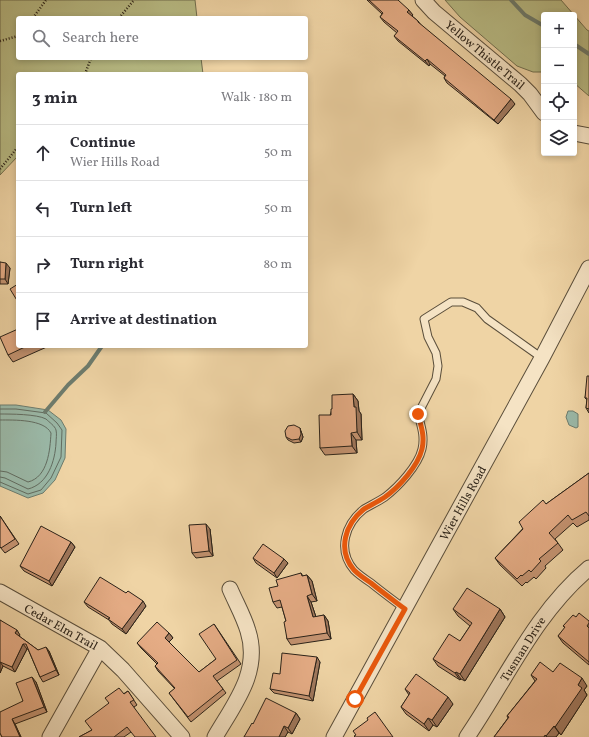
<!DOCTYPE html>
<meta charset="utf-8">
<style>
body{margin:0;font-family:Vollkorn,serif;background:#f7f7f7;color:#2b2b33}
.controls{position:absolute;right:12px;top:12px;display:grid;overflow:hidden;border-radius:4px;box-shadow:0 2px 6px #0003}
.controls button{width:36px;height:36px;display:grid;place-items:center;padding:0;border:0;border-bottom:1px solid #e1e1e2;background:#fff;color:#2b2b33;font:20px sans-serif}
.stop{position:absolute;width:12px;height:12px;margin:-9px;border:3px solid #ea580c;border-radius:50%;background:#fff}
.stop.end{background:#ea580c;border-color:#fff;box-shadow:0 1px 4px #0008}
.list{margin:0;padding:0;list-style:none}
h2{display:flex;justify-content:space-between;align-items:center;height:52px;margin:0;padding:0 16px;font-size:17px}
h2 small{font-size:13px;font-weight:400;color:#7c7c81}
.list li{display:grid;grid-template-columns:26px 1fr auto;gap:12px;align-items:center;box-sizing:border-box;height:56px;padding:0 16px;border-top:1px solid #e1e1e2}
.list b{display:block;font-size:15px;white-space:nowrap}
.list p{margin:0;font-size:13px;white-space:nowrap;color:#7c7c81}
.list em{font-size:13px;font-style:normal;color:#7c7c81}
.icon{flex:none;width:22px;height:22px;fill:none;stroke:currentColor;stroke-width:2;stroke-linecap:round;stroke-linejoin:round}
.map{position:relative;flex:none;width:589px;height:737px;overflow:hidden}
.search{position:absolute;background:#fff;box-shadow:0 2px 6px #0003;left:16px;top:16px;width:292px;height:44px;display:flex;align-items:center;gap:10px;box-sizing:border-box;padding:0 14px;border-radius:4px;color:#7c7c81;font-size:15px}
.panel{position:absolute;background:#fff;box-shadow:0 2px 6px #0003;left:16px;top:72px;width:292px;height:276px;border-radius:4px}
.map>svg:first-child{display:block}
</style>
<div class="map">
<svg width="589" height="737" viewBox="0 0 589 737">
<rect width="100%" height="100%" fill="#efd4a5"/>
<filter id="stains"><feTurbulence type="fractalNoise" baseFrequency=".005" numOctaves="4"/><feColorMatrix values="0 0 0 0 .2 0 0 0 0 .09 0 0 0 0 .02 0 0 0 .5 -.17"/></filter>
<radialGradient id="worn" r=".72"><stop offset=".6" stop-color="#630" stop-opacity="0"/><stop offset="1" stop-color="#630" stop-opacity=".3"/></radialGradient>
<path fill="#b9bd86" stroke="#716f4f" d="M0 0H195L197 18H18V58H201L203 74H18V156L0 175Z
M445 0H561L587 30 589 31V96L574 83V15H544V72H533L517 66 460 17Z"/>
<path fill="#9ab8a7" stroke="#6d7c6e" d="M0 405H16L48 410 61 420 66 429 65 458 55 480 43 493 28 498 0 486Z
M568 411H573L578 414V427L576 428 569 425 566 417Z"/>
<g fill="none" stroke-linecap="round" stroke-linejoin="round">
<path stroke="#626c60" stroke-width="1" d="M0 409H16L46 413 57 423 62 430 61 457 51 478 41 490 28 494 0 482
M0 414C10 414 37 414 46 419 49 422 55 426 56 430 57 434 56 439 56 443 55 461 48 484 28 489L5 478 0 477
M0 420C14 420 44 419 51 433 50 450 48 477 28 482L7 472 0 471"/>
<path stroke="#6d7c6e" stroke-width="4" d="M511 0 525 15 544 26
M574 44 589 54
M45 412 68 385 88 366 102 346"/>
<g stroke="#5a4e3b" stroke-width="9">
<path id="lane" d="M405 609C393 600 382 592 371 583 365 579 359 575 354 570 337 550 345 524 364 509 371 505 379 501 385 497 398 487 418 466 422 449 425 436 421 426 418 414L436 379 438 366 436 353 428 337 424 319 451 302H463L477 308 487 319 542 358"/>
</g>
<g stroke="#5a4e3b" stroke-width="17">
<path id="street" d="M423 0 434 12 520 84 530 94 544 113
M574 133 589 136
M0 592 100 648 123 670 182 737
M50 737 100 648
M215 737C234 704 261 672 248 631 244 617 236 603 230 589
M334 737 542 358 589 268
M467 737C506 680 535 613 589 568"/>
</g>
<path stroke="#292118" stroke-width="2.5" stroke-dasharray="1 2" stroke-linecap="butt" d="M33 18 46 0
M119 18 134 0
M0 41 18 36
M85 74 91 58
M0 169 18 147"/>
<use href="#lane" stroke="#f5e3c4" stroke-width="7"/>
<use href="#street" stroke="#f5e3c4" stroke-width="15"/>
</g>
<path fill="#c59472" stroke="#292118" d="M367 0H399L398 1 413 15 412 16 418 21 421 25 515 104 498 124 447 83 444 78 445 76 430 64 429 66 398 41 394 36 397 33 384 22 380 17 382 14Z
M0 262 10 268 8 284H0Z
M18 346H49L13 362 8 355Z
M589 376V413L586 408 587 400 585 398Z
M353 394 358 401 359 411 361 414 362 440H356L357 453 325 455 320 448 332 409Z
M301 431 303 437 301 442 294 443 288 440 286 437Z
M589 473V520L577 527 573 523 555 539 563 550 545 566 546 568 536 579 534 577 527 583 526 582 522 586 500 565 495 558 546 504Z
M0 516 19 544 5 553 0 547Z
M210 529 213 556 196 558 192 553Z
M71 542 75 547 52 586 24 571 20 566Z
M253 558 284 559 288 563 277 578 256 563Z
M301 573 303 576 307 575 312 581 317 601 311 602 316 617 324 615 328 621 331 639 291 645 287 639 286 621 282 607 277 608 273 602 278 586Z
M84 602 146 606 126 634 112 624 109 620 88 607Z
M453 609H500L505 617 465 681 461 679 460 680 438 666 433 659 460 641 470 626 458 616Z
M576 617 589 621V665L563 643 558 636 565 628 563 626Z
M0 620 20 635 19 636 38 650 49 651 59 675 43 682 40 677 28 649H27L15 672 3 666 0 673Z
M214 624 241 664 217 681 226 693 191 722 169 693 175 689 158 671 155 666 157 664 141 648 137 643 169 633 173 638 169 642 199 672 216 659Z
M320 662 313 701 274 693 270 689 280 674Z
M553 672 587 686 584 690 587 695 561 735 559 733 556 737H494L508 718 507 716 535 681 531 675Z
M36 682 47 712 15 724 21 737H2L0 733Z
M405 689 453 704 437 727 433 725 429 731 406 714 401 707 409 695Z
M128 691 137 705 134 707 131 732 124 737H79L92 730 109 703Z
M296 713 300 719 292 734 288 732 285 737H244L253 724Z"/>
<path fill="#a0785d" stroke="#292118" d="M409 10 413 15 411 17 407 12Z
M427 59 430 64 429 66 425 61Z
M511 99 515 104 498 124 494 120Z
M6 263 10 268 8 284 5 279Z
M353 394 358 401 359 411 361 414 362 440 357 432 354 407Z
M300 428 303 437 301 442 299 439Z
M351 433 356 440 357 453 352 446Z
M206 524 210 529 213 556 209 551Z
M71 542 75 547 52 586 49 581Z
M284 559 288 563 277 578 274 573Z
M307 575 312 581 317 601 312 594Z
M307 596 311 602 318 623 313 617Z
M143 601 146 606 126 634 122 629Z
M500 609 505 617 465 681 460 674Z
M324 615 328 621 331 639 327 633Z
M17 630 20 635 18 638 15 633Z
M169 633 173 638 168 643 165 638Z
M23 644 27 649 15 672 12 667Z
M46 647 49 651 59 675 56 670Z
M317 657 320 662 313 701 309 696Z
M0 662 3 666 0 673Z
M456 672 461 679 460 680 455 673Z
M32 677 36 682 47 712 44 707Z
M582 678 587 686 584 690 587 695 561 735 555 727 578 685Z
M448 697 453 704 437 727 432 720Z
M296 713 300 719 292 734 288 728Z
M428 718 433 725 429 731 424 724Z
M12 719 15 724 21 737H20Z
M284 726 288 732 285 737H279Z
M554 726 559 733 556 737H547L546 736Z"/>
<path fill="#e5ac85" stroke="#292118" d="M369 0H398L409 10 407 12 418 21V22L511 99 494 120 444 78 446 75 427 59 425 61 394 36 398 31 380 17 383 13Z
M0 262 6 263 5 279H0Z
M18 284V302L10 289Z
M18 329V346H27L8 355 0 337Z
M587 376H589V409L586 408 587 398H585Z
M353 394 354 407H356L357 432 351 433 352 446 320 448 319 415H331V409H332V395Z
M294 425 300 428 301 434 299 439 292 440 286 437 285 431 288 426Z
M589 473V516L586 512 572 520 568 515 549 533 558 543 539 559 541 561 531 572 529 570 522 576 521 575 517 579 495 558 523 529 519 522 543 500 546 504Z
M0 516 15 539 1 548 0 547Z
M206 524 209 551 192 553 189 525Z
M41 526 71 542 49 581 20 566Z
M263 544 284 559 274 573 253 558Z
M301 573 302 576 307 575 312 594 307 596 313 617 324 615 327 633 287 639 284 622 286 621 280 600 273 602 269 588 278 586 276 580Z
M100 577 126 593 128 591 143 601 122 629 108 619 110 618 84 602Z
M467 588 500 609 460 674 456 672 455 673 433 659 449 634 460 641 472 623 453 609Z
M579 613 589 621V623L587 626 589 628V662L558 636 565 627 563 626 573 615 576 617Z
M0 620 17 630 15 633 38 650 46 647 56 670 40 677 26 644H23L12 667 0 662Z
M157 622 169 633 165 638 199 672 216 659 199 634 214 624 237 660 213 676 223 689 188 717 169 693 175 688 155 666 158 663 137 643Z
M282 653 317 657 309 696 270 689 273 673 280 674Z
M540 662 553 672 560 663 582 678 578 685 582 688 555 727 554 726 546 736 545 735 544 737H494L509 717 507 716 537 679 531 675Z
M416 674 448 697 432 720 428 718 424 724 401 707 410 693 405 689Z
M32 677 44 707 12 719 20 737H2L0 733V712L23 701 16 683Z
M119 688 124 694 128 691 134 700 130 702 156 737H135L127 727 114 737H79L92 730 85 721 109 703 105 698Z
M266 698 296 713 288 728 284 726 279 737H244L252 723 253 724Z
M375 712 393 737H355L354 736 356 735 353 731 368 720 367 718Z"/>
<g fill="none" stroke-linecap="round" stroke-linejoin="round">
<path stroke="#ea580c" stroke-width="5" d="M355 699 405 609C393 600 382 592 371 583 365 579 359 575 354 570 337 550 345 524 364 509 371 505 379 501 385 497 399 487 418 466 422 449 425 436 421 426 418 414"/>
</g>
<g text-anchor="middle" stroke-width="3" stroke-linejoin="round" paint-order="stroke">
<g font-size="12" fill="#292118" stroke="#f5e3c4">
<text transform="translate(485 55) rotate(40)" y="4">Yellow Thistle Trail</text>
<text transform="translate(463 503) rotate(-61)" y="4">Wier Hills Road</text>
<text transform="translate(61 627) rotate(29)" y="4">Cedar Elm Trail</text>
<text transform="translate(523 649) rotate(-58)" y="4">Tusman Drive</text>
</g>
</g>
<rect width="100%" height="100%" filter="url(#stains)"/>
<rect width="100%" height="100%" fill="url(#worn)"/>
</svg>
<div class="controls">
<button>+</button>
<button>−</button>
<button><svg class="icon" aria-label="locate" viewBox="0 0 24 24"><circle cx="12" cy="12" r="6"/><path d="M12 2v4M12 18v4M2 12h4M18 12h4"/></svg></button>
<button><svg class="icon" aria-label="layers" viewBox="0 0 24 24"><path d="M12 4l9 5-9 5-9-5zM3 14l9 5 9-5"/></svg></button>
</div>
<div class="stop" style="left:355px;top:699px"></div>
<div class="stop end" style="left:418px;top:414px"></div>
<div class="search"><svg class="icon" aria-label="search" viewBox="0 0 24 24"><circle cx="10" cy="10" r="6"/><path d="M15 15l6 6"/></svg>Search here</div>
<section class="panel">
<h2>3 min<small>Walk · 180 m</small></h2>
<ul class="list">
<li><svg class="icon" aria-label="ahead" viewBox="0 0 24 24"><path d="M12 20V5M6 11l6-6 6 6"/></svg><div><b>Continue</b><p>Wier Hills Road</p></div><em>50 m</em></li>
<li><svg class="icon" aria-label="left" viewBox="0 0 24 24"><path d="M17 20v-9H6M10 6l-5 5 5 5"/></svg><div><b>Turn left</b></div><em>50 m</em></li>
<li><svg class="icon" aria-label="right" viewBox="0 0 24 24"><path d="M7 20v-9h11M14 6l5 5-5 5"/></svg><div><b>Turn right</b></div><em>80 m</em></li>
<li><svg class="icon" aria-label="arrive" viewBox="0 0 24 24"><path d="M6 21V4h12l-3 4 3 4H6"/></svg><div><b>Arrive at destination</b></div></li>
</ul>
</section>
</div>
